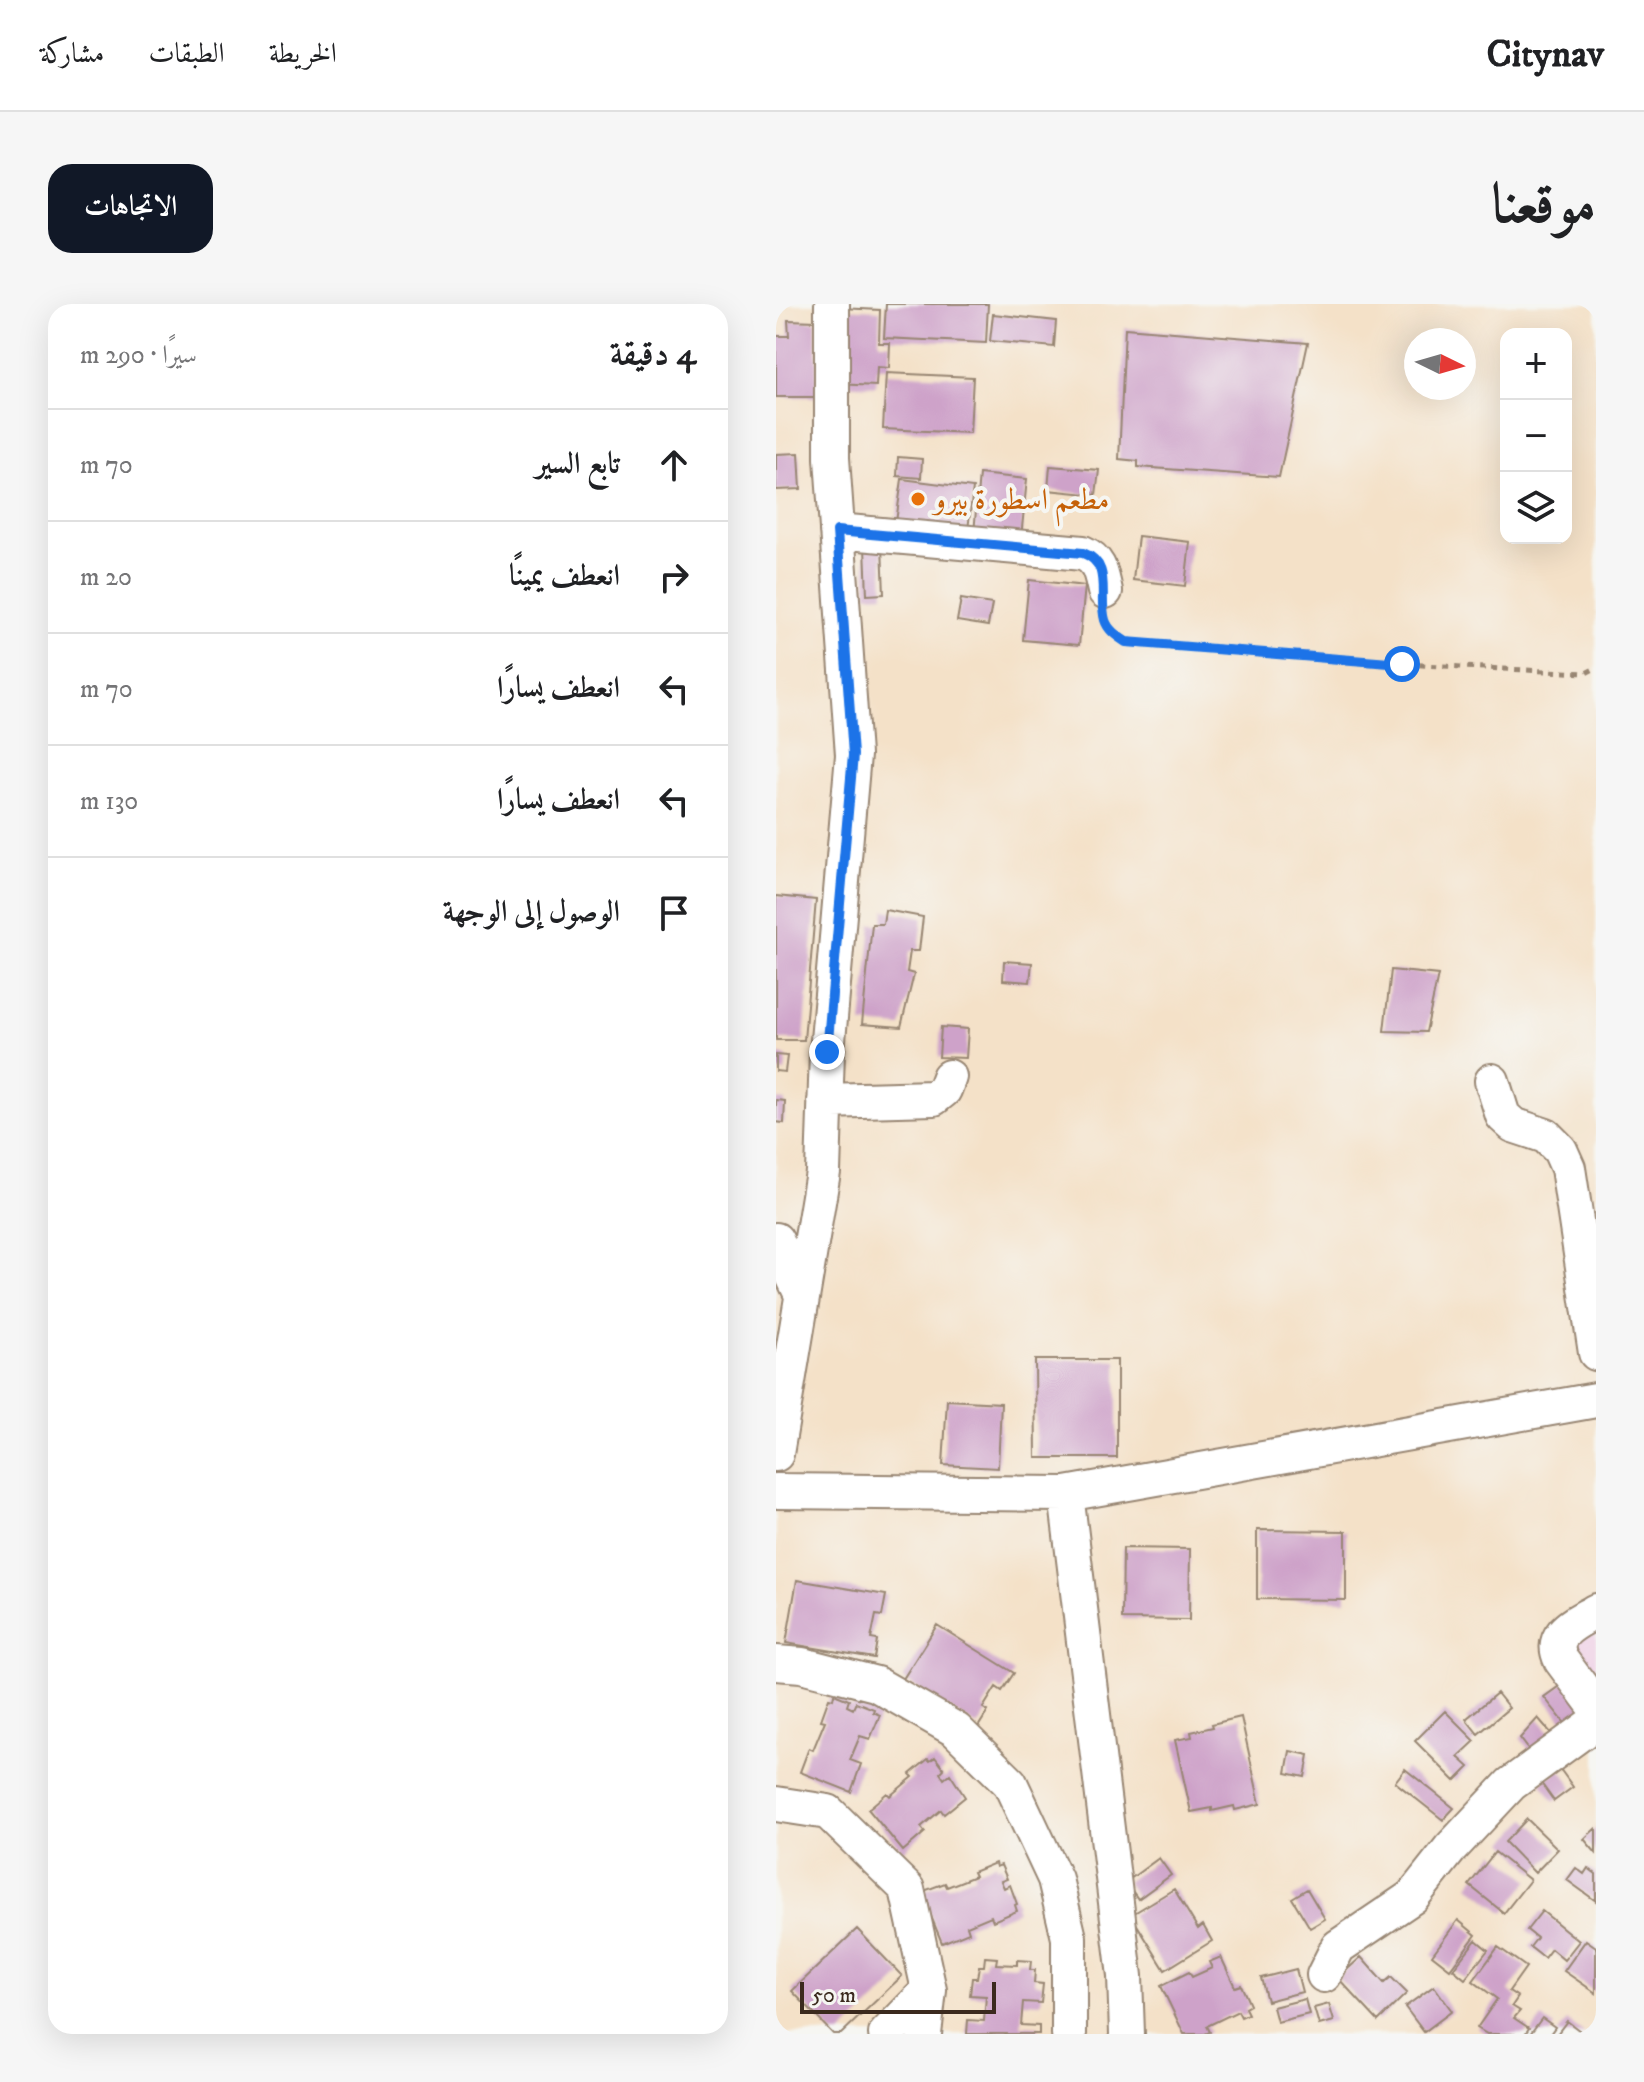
<!DOCTYPE html>
<html lang="ar">
<meta charset="utf-8">
<style>
body{margin:0;font-family:"IM FELL DW Pica",Amiri,serif;background:#f6f6f6;color:#202124;direction:rtl}
.controls{position:absolute;right:24px;top:24px;display:grid;overflow:hidden;border-radius:16px;box-shadow:0 8px 32px #0002}
.controls button{width:72px;height:72px;display:grid;place-items:center;padding:0;border:0;border-bottom:2px solid #e0e0e0;background:#fff;color:#202124;font:40px sans-serif}
.compass{position:absolute;left:628px;top:24px;width:72px;height:72px;border-radius:50%;background:#fff;box-shadow:0 8px 32px #0002;rotate:95deg}
.scale{position:absolute;left:24px;bottom:20px;width:196px;box-sizing:border-box;padding-left:8px;border:4px solid #3b2a1e;border-top:0;font-size:22px;line-height:28px;white-space:nowrap;color:#3b2a1e;-webkit-text-stroke:6px #f6f6f2;paint-order:stroke}
.stop{position:absolute;width:24px;height:24px;margin:-18px;border:6px solid #1a73e8;border-radius:50%;background:#fff}
.stop.end{background:#1a73e8;border-color:#fff;box-shadow:0 2px 8px #0008}
.list{margin:0;padding:0;list-style:none}
h2{display:flex;justify-content:space-between;align-items:center;height:104px;margin:0;padding:0 32px;font-size:34px}
h2 small{font-size:26px;font-weight:400;color:#757577}
.list li{display:grid;grid-template-columns:52px 1fr auto;gap:24px;align-items:center;box-sizing:border-box;height:112px;padding:0 32px;border-top:2px solid #e0e0e0}
.list b{display:block;font-size:30px;white-space:nowrap}
.list em{font-size:26px;font-style:normal;color:#757577}
.icon{flex:none;width:44px;height:44px;fill:none;stroke:currentColor;stroke-width:2;stroke-linecap:round;stroke-linejoin:round}
.map{position:relative;flex:none;width:820px;height:1730px;overflow:hidden;direction:ltr;border-radius:24px}
header{display:flex;align-items:center;gap:48px;box-sizing:border-box;height:112px;padding:0 40px;background:#fff;border-bottom:2px solid #e0e0e0}
header strong{font-size:38px}
nav{display:flex;gap:44px;margin-inline-start:auto;font-size:28px}
.intro{display:flex;align-items:center;justify-content:space-between;box-sizing:border-box;height:192px;padding:0 48px}
h1{margin:0;font-size:56px}
.button{padding:20px 36px;border-radius:24px;background:#111827;color:#fff;font-size:28px;font-weight:700}
main{display:flex;gap:48px;padding:0 48px}
aside{flex:1;background:#fff;border-radius:24px;box-shadow:0 8px 32px #0002}
.map>svg:first-child{display:block}
</style>
<header>
<strong>Citynav</strong>
<nav><a>الخريطة</a><a>الطبقات</a><a>مشاركة</a></nav>
</header>
<div class="intro"><h1>موقعنا</h1><a class="button">الاتجاهات</a></div>
<main>
<div class="map">
<svg width="820" height="1730" viewBox="0 0 820 1730">
<rect width="100%" height="100%" fill="#f6f6f2"/>
<filter id="ink" filterUnits="userSpaceOnUse"><feTurbulence type="fractalNoise" baseFrequency=".0125" numOctaves="2"/><feDisplacementMap in="SourceGraphic" scale="16" xChannelSelector="R" yChannelSelector="G"/><feConvolveMatrix kernelMatrix="1 2 1 2 8 2 1 2 1" color-interpolation-filters="sRGB"/></filter>
<filter id="wash" filterUnits="userSpaceOnUse"><feTurbulence type="fractalNoise" baseFrequency=".006" numOctaves="4" result="noise"/><feDisplacementMap in="SourceGraphic" scale="32" xChannelSelector="R" yChannelSelector="G"/><feGaussianBlur stdDeviation="1.8" result="paint"/><feColorMatrix in="noise" values="0 0 0 0 0 0 0 0 0 0 0 0 0 0 0 0 0 1.4 0 .05"/><feComposite in="paint" operator="in"/></filter>
<g filter="url(#wash)">
<rect width="100%" height="100%" fill="#f4e1c8"/>
<path fill="#efd0e6" d="M820 1318V1376L790 1336Z"/>
<g id="blocks">
<path fill="#cea2c9" d="M110 0H212L210 39 108 34Z
M65 4 104 6 103 39H114L113 64 101 63 100 82 61 80Z
M217 10 280 17 278 43 214 37Z
M12 16 40 17 41 93H0V32H13Z
M349 24 532 39 503 173 362 163V157L343 155Z
M110 69 197 73 194 129 107 125Z
M23 149 25 185 0 186V150Z
M122 153 146 155 145 174 121 172Z
M274 162 323 166 320 191 272 186Z
M203 170 251 175 245 234 198 230Z
M126 175 197 184 191 234 119 225Z
M362 232 414 238 409 282 357 276Z
M106 242 108 290 91 291 89 243Z
M253 276 309 282 303 341 247 336Z
M185 295 216 300 212 322 181 317Z
M0 592 40 596 28 736H0Z
M109 606 147 613 143 647H134L131 668 138 670 125 723 86 720 96 620H107Z
M228 657 256 659 254 678 227 676Z
M615 666 662 671 650 728 608 727Z
M165 723 192 725 190 754 163 753Z
M0 751 11 752 9 768 0 767Z
M0 796 9 797 8 819 0 818Z
M259 1056H341V1154H260Z
M171 1096 225 1099 222 1164 167 1161Z
M481 1226 570 1227V1296L481 1295Z
M347 1244 414 1245 413 1316 346 1315Z
M21 1276 110 1291 106 1312 100 1311 95 1335 101 1336 98 1354 10 1339Z
M161 1321 238 1369 226 1387 220 1383 207 1404 212 1407 202 1423 127 1375Z
M789 1378 811 1407 792 1423 768 1393Z
M721 1389 733 1404 702 1430 690 1415Z
M58 1390 73 1396 71 1402 77 1405 80 1398 98 1405 97 1408 104 1411 94 1435 84 1432 74 1456 85 1460 75 1488 24 1468 33 1444 37 1446 49 1417 45 1416 53 1394 57 1395Z
M669 1407 699 1437 682 1453 693 1463 679 1477 639 1437Z
M465 1413 484 1500 459 1506 458 1502 436 1507V1504L415 1508 399 1436 416 1433 415 1428 437 1423 436 1420Z
M762 1414 782 1437 760 1455 744 1434Z
M514 1447 533 1451 529 1473 510 1469Z
M159 1453 168 1465 164 1469 168 1475 174 1470 189 1493 168 1510 165 1506 145 1523 149 1528 127 1547 92 1505 111 1489 114 1492 137 1473 134 1470 152 1455 154 1457Z
M629 1465 678 1504 667 1516 619 1478Z
M784 1465 797 1483 778 1497 765 1479Z
M751 1515 782 1545 759 1569 729 1538Z
M820 1524V1549L808 1535Z
M719 1548 754 1576 728 1609 693 1581Z
M383 1554 395 1571 362 1595 350 1578Z
M219 1559 220 1563 225 1561 231 1575 225 1577 228 1584 234 1581 241 1600 239 1601 241 1607 217 1617 215 1612 191 1622 193 1628 166 1639 145 1588 169 1579 171 1583 199 1572 197 1568Z
M800 1564 808 1570 812 1564 820 1570V1597L791 1576Z
M398 1585 422 1625 427 1621 436 1637 389 1666 355 1611Z
M531 1585 549 1615 534 1624 516 1594Z
M766 1607 803 1637 788 1656 775 1645 768 1654 754 1643 761 1634 751 1626Z
M682 1616 700 1631 674 1665 656 1651Z
M81 1625 126 1672 65 1730H57L16 1687Z
M700 1636 712 1646 689 1675 677 1665Z
M810 1636 820 1643V1689L788 1667Z
M722 1643 750 1663 733 1687 742 1693 736 1702 744 1707 738 1714 753 1724 749 1730H711L701 1724 721 1695 697 1677Z
M209 1653 221 1654 220 1660 241 1661V1656L255 1657 254 1666H259L258 1679 267 1680 265 1699 247 1698 245 1721 263 1722V1730H191L192 1716 208 1717 210 1692 194 1691 196 1674H201L203 1662H208Z
M445 1653 459 1683 465 1681 474 1701 469 1704 472 1710 465 1713 462 1707 431 1722 434 1728 429 1730H408L385 1682 413 1668 416 1673 436 1664 433 1658Z
M585 1653 608 1679 615 1673 631 1689 602 1717 562 1674Z
M520 1665 526 1688 491 1697 485 1674Z
M658 1682 676 1707 648 1728 629 1703Z
M529 1695 533 1710 501 1718 497 1703Z
M553 1700 558 1717 543 1721 538 1704Z
M766 1714 779 1723 774 1730H754Z
M791 1717 808 1730H781Z"/>
</g>
</g>
<g filter="url(#ink)">
<use href="#blocks" fill-opacity="0" stroke="#988673" stroke-width="2"/>
<g fill="none" stroke-linecap="round" stroke-linejoin="round">
<g stroke="#988673" stroke-width="38">
<path id="minor" d="M61 227 307 249C324 256 325 270 329 287
M716 777 727 812 737 821 770 832 784 846 792 864 820 1049
M49 797 158 794 168 786 173 773
M0 936 26 991
M0 1150 47 868 51 748 77 451 56 154V0
M0 1187 290 1190 820 1096
M290 1190 349 1672 351 1730
M820 1307C800 1319 772 1329 785 1356L820 1403
M0 1359 26 1361 100 1380 180 1426 234 1479 279 1575 293 1634V1730
M0 1500 52 1508 131 1585 153 1686 110 1730
M548 1671 562 1643 636 1593 674 1545 735 1480 820 1418
M148 1730 153 1686"/>
</g>
<path stroke="#988673" stroke-width="5" stroke-dasharray="6 6" stroke-linecap="butt" d="M329 316C338 332 348 337 366 340L626 360 810 369 820 364"/>
<use href="#minor" stroke="#fff" stroke-width="34"/>
</g>
</g>
<g fill="none" stroke-linecap="round" stroke-linejoin="round" filter="url(#ink)">
<path stroke="#1a73e8" stroke-width="10" d="M51 748 77 451 61 227 307 249C337 260 322 292 329 316 332 326 341 332 350 338L626 360"/>
</g>
<circle fill="#e8710a" stroke="#f6f6f2" stroke-width="3" cx="142" cy="195" r="8"/>
<g text-anchor="middle" stroke-width="8" stroke-linejoin="round" paint-order="stroke">
<g font-size="30" fill="#c56008" stroke="#f6f6f2" text-anchor="start">
<text x="158" y="205">مطعم اسطورة بيرو</text>
</g>
</g>
</svg>
<div class="controls">
<button>+</button>
<button>−</button>
<button><svg class="icon" aria-label="layers" viewBox="0 0 24 24"><path d="M12 4l9 5-9 5-9-5zM3 14l9 5 9-5"/></svg></button>
</div>
<svg class="compass" viewBox="-18 -18 36 36"><path d="M0-13l5 13h-10z" fill="#e53935"/><path d="M0 13l5-13h-10z" fill="#757577"/></svg>
<div class="scale">50 m</div>
<div class="stop" style="left:626px;top:360px"></div>
<div class="stop end" style="left:51px;top:748px"></div>
</div>
<aside>
<h2>4 دقيقة<small>سيرًا · 290 m</small></h2>
<ul class="list">
<li><svg class="icon" aria-label="ahead" viewBox="0 0 24 24"><path d="M12 20V5M6 11l6-6 6 6"/></svg><div><b>تابع السير</b></div><em>70 m</em></li>
<li><svg class="icon" aria-label="right" viewBox="0 0 24 24"><path d="M7 20v-9h11M14 6l5 5-5 5"/></svg><div><b>انعطف يمينًا</b></div><em>20 m</em></li>
<li><svg class="icon" aria-label="left" viewBox="0 0 24 24"><path d="M17 20v-9H6M10 6l-5 5 5 5"/></svg><div><b>انعطف يسارًا</b></div><em>70 m</em></li>
<li><svg class="icon" aria-label="left" viewBox="0 0 24 24"><path d="M17 20v-9H6M10 6l-5 5 5 5"/></svg><div><b>انعطف يسارًا</b></div><em>130 m</em></li>
<li><svg class="icon" aria-label="arrive" viewBox="0 0 24 24"><path d="M6 21V4h12l-3 4 3 4H6"/></svg><div><b>الوصول إلى الوجهة</b></div></li>
</ul>
</aside>
</main>
